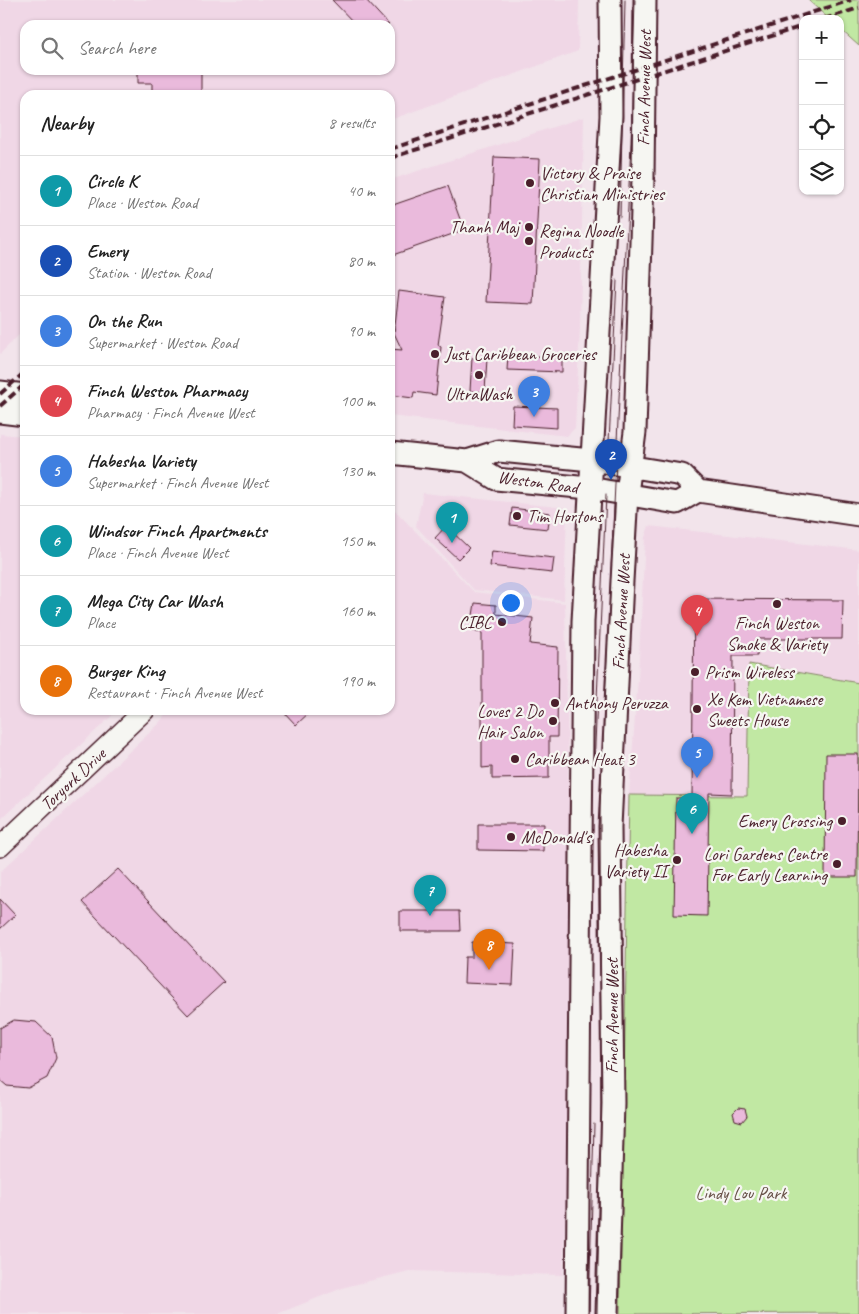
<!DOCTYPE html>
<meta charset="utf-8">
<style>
body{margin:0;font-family:Caveat,sans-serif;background:#f6f6f6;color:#222}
.controls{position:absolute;right:15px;top:15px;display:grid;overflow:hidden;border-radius:10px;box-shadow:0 1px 4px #0004}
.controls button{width:45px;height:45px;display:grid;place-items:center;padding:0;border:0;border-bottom:1px solid #e0e0e0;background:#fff;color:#222;font:25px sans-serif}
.you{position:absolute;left:510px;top:602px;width:18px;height:18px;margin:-12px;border:4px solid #fff;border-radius:50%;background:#1a73e8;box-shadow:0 0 0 8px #1a73e833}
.badge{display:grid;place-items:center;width:32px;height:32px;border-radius:50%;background:#4a1f2b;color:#fff;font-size:16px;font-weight:700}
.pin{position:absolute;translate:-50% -41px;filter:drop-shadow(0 1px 2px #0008)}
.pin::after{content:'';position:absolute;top:26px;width:18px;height:15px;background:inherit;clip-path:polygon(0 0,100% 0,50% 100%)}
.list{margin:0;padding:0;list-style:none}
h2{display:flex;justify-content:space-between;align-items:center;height:65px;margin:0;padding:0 20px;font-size:21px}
h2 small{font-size:16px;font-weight:400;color:#767676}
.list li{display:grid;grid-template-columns:32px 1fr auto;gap:15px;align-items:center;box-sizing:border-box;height:70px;padding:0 20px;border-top:1px solid #e0e0e0}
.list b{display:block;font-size:19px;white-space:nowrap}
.list p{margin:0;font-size:16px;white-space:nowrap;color:#767676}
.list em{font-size:16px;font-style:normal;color:#767676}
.icon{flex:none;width:28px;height:28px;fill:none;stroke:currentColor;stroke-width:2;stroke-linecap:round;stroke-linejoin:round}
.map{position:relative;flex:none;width:859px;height:1314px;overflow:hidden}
.search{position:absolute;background:#fff;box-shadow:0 1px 4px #0004;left:20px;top:20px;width:375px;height:55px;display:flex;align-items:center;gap:12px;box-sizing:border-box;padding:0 18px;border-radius:15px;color:#767676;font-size:19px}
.panel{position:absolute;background:#fff;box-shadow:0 1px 4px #0004;left:20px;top:90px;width:375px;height:625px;border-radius:15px}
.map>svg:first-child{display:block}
</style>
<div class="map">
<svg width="859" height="1314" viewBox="0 0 859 1314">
<rect width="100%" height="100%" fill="#f2e4eb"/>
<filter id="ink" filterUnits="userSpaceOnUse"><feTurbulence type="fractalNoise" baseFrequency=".02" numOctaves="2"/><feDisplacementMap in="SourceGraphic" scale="10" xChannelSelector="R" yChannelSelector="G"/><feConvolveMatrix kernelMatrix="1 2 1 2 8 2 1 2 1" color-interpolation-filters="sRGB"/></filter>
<g filter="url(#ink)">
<path fill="#f0d7e6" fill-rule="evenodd" d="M0 0H579L578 51 390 120V95H25V329L0 354ZM25 25H390V70H25Z
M584 117 580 328 575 428 567 436 390 416V180Z
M0 434 25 436V710H118L0 820Z
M423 493 567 508 564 600 474 590 416 526Z
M390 505 474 592 565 603 571 915 576 951 563 1275 409 1271 345 1287 277 1314H0V872L160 723 170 710H390Z
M649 526 859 550V683L749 664 747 796 629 795 638 679 645 537Z"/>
<path fill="#c1e8a3" stroke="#868467" d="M808 0H859V46L840 29V19H829Z
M749 664 859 683V1313L620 1314 629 795 747 796Z"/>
<path fill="#eabadc" stroke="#4a1f2b" d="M332 0H366L389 25H356Z
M138 70H201V95H152V83H138Z
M494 157 540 159 533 304 486 302Z
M448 186 464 230 390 256V206Z
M399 291 445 297 438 345 441 347 436 395 414 392 413 398 390 395V349L402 350 394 333Z
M508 355 562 357V372L507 370Z
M472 358H487L485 392 470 391Z
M513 406 557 408V428L512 425Z
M512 508 550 513 548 529 510 525Z
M446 526 469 548 458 559 435 538Z
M492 551 554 558 552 573 490 566Z
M694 599 843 600 842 639H757V656H733L732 794 709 793 707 916 674 915 676 798H692Z
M475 603 496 605V614L533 618 530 644 558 647 557 737H549V778L492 779V767L482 768V633L476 632 471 628Z
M282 710H312L296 725Z
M826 754H858L857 877H825Z
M478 824H544L543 851 478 850Z
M118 869 224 982 188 1015 82 902Z
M0 899 15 915 0 929Z
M400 911H459L460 931H400Z
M472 942 515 944 513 985 464 983 465 957H472Z
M14 1020 36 1022 52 1037 56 1058 47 1078 28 1088 7 1086 0 1080V1028Z
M738 1108 745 1109 747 1116 742 1122 735 1120 733 1113Z"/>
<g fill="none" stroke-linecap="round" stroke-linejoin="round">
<g stroke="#4a1f2b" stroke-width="22">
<path id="tertiary" d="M0 847 145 710"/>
</g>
<g stroke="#4a1f2b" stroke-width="25">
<path id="secondary" d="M0 392 25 395
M0 412 25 415
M390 453 467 461 499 451 591 460 682 475 698 491 859 515
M467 461 496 479 589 488 677 503 698 491
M577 1314 583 621 611 116 610 0
M607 1314 613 1103 610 827 622 581 627 494 635 432 643 178 645 0"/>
</g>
<use href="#tertiary" stroke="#f6f6f2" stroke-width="19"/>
<use href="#secondary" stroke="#f6f6f2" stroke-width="21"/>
<path stroke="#4a1f2b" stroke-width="1" d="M620 217 625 0
M609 442 617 280
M594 767 606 495
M589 1314 594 1124
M597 1314 601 1118 600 804 631 143 635 0"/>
<path stroke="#4a1f2b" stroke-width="4" stroke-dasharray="8 4" stroke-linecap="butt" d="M824 19 859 8
M390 149 851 0
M390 158 803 26
M0 394 25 372
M0 406 25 384"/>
</g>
</g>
<g fill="#4a1f2b" stroke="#f6f6f2" stroke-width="2">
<circle cx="530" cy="183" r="5"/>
<circle cx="529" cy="227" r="5"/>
<circle cx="529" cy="241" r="5"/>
<circle cx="435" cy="354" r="5"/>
<circle cx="479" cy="375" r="5"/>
<circle cx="517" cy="516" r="5"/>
<circle cx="777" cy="604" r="5"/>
<circle cx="502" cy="622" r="5"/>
<circle cx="695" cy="672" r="5"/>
<circle cx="555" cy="703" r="5"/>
<circle cx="697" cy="709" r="5"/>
<circle cx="553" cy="721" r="5"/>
<circle cx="515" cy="759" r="5"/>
<circle cx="842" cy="821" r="5"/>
<circle cx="511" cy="837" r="5"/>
<circle cx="677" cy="860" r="5"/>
<circle cx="837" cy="864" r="5"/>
</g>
<g text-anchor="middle" stroke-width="4.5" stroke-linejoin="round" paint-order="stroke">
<g font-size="18" fill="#4a1f2b" stroke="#f6f6f2">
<text transform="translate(644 88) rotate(-89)" y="6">Finch Avenue West</text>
<text transform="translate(538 482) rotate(8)" y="6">Weston Road</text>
<text transform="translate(621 612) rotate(-87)" y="6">Finch Avenue West</text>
<text transform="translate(73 779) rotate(-43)" y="6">Toryork Drive</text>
<text transform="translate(612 1016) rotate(-90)" y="6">Finch Avenue West</text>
</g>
<g font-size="18" fill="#4a1f2b" stroke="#f6f6f2" text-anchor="start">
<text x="540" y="179">Victory &amp; Praise<tspan x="540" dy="21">Christian Ministries</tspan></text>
<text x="519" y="233" text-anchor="end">Thanh Maj</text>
<text x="539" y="237">Regina Noodle<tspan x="539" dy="21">Products</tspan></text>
<text x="445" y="360">Just Caribbean Groceries</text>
<text x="479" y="400" text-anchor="middle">UltraWash</text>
<text x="527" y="522">Tim Hortons</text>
<text x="492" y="628" text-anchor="end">CIBC</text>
<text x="777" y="629" text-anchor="middle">Finch Weston<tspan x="777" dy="21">Smoke &amp; Variety</tspan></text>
<text x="705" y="678">Prism Wireless</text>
<text x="707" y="705">Xe Kem Vietnamese<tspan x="707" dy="21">Sweets House</tspan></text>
<text x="565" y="709">Anthony Peruzza</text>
<text x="543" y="717" text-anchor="end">Loves 2 Do<tspan x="543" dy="21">Hair Salon</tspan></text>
<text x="525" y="765">Caribbean Heat 3</text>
<text x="832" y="827" text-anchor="end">Emery Crossing</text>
<text x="521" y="843">McDonald's</text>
<text x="667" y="856" text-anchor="end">Habesha<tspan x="667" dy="21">Variety II</tspan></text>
<text x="827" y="860" text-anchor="end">Lori Gardens Centre<tspan x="827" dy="21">For Early Learning</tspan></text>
</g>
<g font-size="18" fill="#685149" stroke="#f6f6f2">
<text x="741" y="1199">Lindy Lou Park</text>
</g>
</g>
</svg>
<div class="controls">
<button>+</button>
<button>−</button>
<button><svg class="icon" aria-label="locate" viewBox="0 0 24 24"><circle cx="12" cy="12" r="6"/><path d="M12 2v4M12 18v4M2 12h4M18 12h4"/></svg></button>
<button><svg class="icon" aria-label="layers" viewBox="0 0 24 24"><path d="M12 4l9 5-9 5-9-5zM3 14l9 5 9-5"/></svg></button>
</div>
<div class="you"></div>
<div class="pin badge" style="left:452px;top:543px;background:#0f9aa8">1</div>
<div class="pin badge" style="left:611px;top:480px;background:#1a4fb4">2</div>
<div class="pin badge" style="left:534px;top:417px;background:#3f7fe0">3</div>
<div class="pin badge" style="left:697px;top:636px;background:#e0444e">4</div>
<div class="pin badge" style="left:697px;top:778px;background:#3f7fe0">5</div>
<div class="pin badge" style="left:692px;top:834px;background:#0f9aa8">6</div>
<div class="pin badge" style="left:430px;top:916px;background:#0f9aa8">7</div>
<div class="pin badge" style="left:489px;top:970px;background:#e8710a">8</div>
<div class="search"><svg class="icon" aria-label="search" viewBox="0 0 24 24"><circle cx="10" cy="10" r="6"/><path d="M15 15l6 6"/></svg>Search here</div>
<section class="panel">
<h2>Nearby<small>8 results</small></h2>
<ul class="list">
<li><span class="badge" style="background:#0f9aa8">1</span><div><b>Circle K</b><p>Place · Weston Road</p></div><em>40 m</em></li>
<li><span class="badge" style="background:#1a4fb4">2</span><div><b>Emery</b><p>Station · Weston Road</p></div><em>80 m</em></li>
<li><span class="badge" style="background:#3f7fe0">3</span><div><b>On the Run</b><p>Supermarket · Weston Road</p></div><em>90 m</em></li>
<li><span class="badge" style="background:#e0444e">4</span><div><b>Finch Weston Pharmacy</b><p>Pharmacy · Finch Avenue West</p></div><em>100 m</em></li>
<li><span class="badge" style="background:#3f7fe0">5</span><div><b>Habesha Variety</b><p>Supermarket · Finch Avenue West</p></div><em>130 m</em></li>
<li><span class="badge" style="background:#0f9aa8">6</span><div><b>Windsor Finch Apartments</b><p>Place · Finch Avenue West</p></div><em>150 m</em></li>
<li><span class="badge" style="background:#0f9aa8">7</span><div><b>Mega City Car Wash</b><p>Place</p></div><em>160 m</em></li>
<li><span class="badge" style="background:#e8710a">8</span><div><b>Burger King</b><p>Restaurant · Finch Avenue West</p></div><em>190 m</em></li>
</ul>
</section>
</div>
